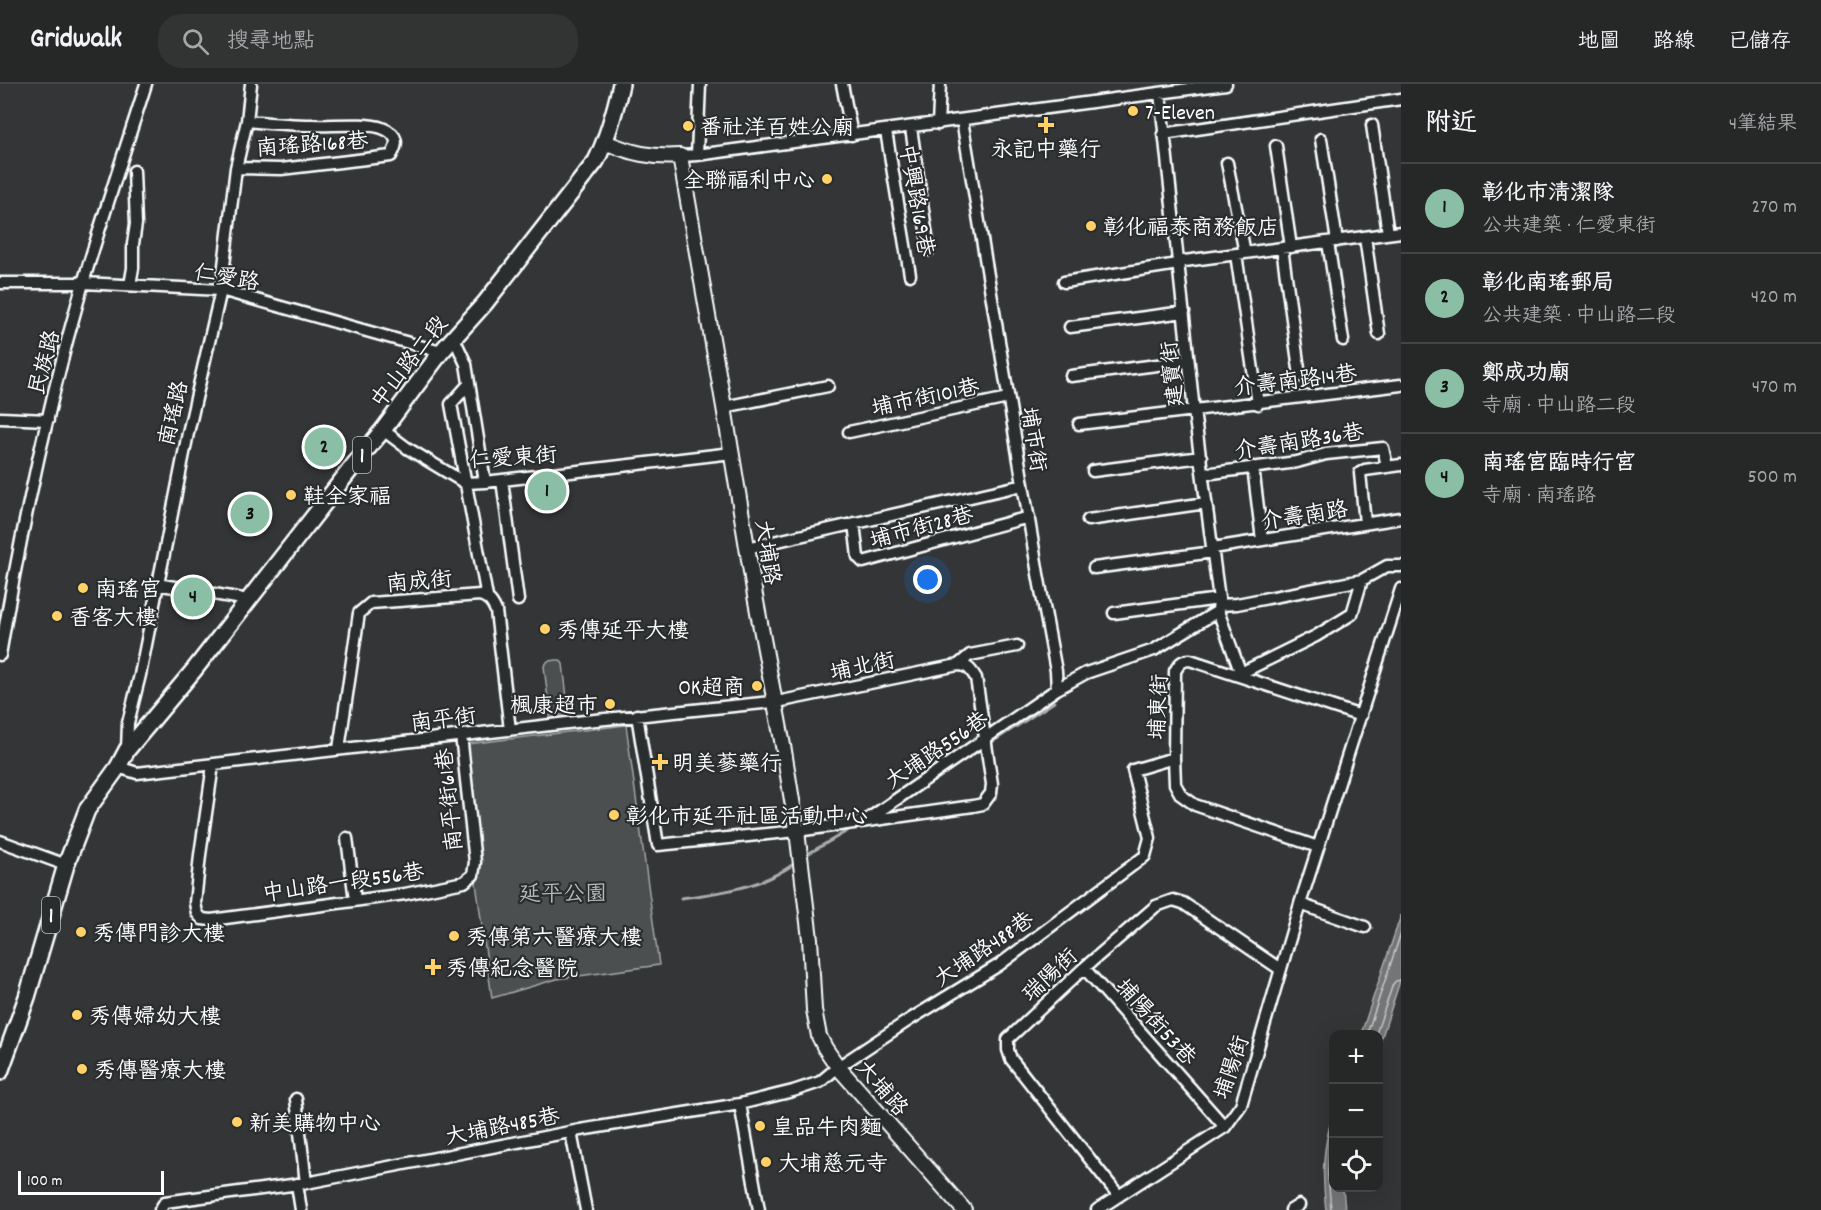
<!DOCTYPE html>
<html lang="zh-TW">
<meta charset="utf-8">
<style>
body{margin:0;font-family:Dekko,"LXGW WenKai TC",sans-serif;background:#323434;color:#f1f3f6}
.controls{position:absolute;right:18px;bottom:18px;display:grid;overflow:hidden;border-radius:12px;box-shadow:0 6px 24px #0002}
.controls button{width:54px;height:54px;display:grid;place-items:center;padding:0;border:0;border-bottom:2px solid #424445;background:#262828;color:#f1f3f6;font:30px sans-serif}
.scale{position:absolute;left:18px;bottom:15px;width:146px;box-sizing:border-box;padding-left:6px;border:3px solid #fff;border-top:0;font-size:16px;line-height:21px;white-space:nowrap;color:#fff;-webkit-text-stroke:4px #2a2d2e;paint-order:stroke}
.you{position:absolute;left:928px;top:496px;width:21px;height:21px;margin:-15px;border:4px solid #fff;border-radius:50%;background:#1a73e8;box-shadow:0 0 0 9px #1a73e833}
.badge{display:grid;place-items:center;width:39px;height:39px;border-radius:50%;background:#8abfa5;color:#111;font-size:20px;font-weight:700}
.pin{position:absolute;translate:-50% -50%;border:3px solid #fff;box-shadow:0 2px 6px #0006}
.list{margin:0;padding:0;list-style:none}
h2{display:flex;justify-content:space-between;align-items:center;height:78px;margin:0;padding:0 24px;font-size:26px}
h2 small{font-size:20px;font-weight:400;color:#a4a6a8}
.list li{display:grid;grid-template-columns:39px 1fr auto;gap:18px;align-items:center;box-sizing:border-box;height:90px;padding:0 24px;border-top:2px solid #424445}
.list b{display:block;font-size:22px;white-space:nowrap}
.list p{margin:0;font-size:20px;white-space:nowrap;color:#a4a6a8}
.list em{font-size:20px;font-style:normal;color:#a4a6a8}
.icon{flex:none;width:33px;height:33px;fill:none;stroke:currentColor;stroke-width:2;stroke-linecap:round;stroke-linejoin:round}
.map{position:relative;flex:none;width:1401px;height:1126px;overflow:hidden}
header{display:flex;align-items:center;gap:36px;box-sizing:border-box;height:84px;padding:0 30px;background:#262828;border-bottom:2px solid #424445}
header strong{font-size:28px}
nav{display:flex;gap:33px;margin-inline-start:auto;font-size:21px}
.search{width:420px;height:54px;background:#323434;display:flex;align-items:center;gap:15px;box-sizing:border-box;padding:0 21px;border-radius:24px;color:#a4a6a8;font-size:22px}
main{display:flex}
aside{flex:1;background:#262828}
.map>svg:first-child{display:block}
</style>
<header>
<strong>Gridwalk</strong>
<div class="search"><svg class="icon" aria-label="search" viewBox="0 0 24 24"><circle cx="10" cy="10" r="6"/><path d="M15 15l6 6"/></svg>搜尋地點</div>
<nav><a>地圖</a><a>路線</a><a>已儲存</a></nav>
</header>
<main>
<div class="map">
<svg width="1401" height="1126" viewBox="0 0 1401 1126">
<rect width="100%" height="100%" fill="#333536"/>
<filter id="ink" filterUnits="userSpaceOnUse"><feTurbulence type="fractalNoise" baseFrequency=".0167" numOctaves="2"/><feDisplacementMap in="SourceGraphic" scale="12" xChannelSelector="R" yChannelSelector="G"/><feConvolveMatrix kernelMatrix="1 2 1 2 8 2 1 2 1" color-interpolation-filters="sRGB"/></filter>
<g filter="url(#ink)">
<path fill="#4c4f50" stroke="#a6a7a8" stroke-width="1.5" d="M557 576H560L563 580 569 630 550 632 544 582 548 577Z
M626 641 659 881 557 895 492 914 476 799 479 793 467 660Z"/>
<path fill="#737576" stroke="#abacad" stroke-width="1.5" d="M1401 831V894L1379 962 1378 950H1361Z
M1333 1031 1334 1104H1343L1345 1126H1326C1322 1090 1322 1066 1333 1031Z"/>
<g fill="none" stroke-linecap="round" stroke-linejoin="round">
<path stroke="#c7c8c8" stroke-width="1.5" d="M1367 950 1401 849
M1376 950 1393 900 1396 897 1401 896
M1331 1126 1328 1091 1329 1074 1334 1051"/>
<path stroke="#abacad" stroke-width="3" d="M935 695 1054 618
M806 771 854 743
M681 814C720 809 763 803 795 779"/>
<g stroke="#fff" stroke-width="15">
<path id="street" d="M842 0 852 51
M1160 9 1194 327 1219 515 1218 527 1240 587 1243 588 1316 552 1352 530 1362 496
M962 36 1038 490 1056 587 1057 605
M938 40 940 0
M1372 41 1388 149
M911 44 929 166
M886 47 910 191
M1163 50 1401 15
M1321 55 1337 157
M1276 62 1291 163
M697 71 700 0
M680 72 697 71 1226 0
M1227 79 1245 169
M236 84 281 85 391 72C399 59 398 50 382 44 367 38 330 42 312 41 290 41 269 39 247 37
M1365 153 1379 250
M1328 158 1343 256
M1282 164 1300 292
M1236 170 1258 320
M1177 178 1401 148
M1064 198 1178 180
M0 199H83L221 206 441 268
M130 201 133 184V160L136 140 134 87
M1070 243 1184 228
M454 254 466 280 485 398
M1071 292 1188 277
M469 300 451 320 487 513
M724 323 828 302
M0 334 48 336
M1079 340 1401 301
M383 346 407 364 465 399 485 398 732 369
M849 348 1008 314
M1253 383 1262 456
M1093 387 1201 373
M1202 388 1212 389 1297 378 1326 370 1383 364 1387 382
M502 396 518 516
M1088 436 1206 419
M854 439 858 473 863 478 1029 433
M1365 439 1360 389 1365 386 1401 381
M747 464 1023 401
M1213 464 1401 434
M1094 484 1213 468
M157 500 248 516
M1220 521 1237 520 1362 496 1387 482H1401
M1114 529 1219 515
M0 571C21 446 48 321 83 199 103 132 125 66 146 0
M958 581 970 571 1017 562
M339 665 359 529 371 519 480 511C489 514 492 518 496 527L510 646
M127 666 128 639 140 591 188 349 221 206 236 84 247 37 251 0
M213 681 200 771 195 819 197 829 202 835 211 836 405 810 464 798 473 791 475 778 461 651
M118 683 137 689 576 638 782 617 958 581C968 581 971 586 976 594L992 700 991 709 983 720 973 722 797 747 658 761 637 631
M865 737 1057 605 1086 589 1154 566 1218 527
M347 754 355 816
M0 757 66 781
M1318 763 1195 721 1181 711 1175 700 1174 674 1175 587C1179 580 1182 576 1190 576L1361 632
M1300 820 1365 843
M1084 884 1225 1043
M296 1015 306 1099
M740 1020 759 1126
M571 1048 586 1126
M297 1100 301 1126
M1119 1112 1011 975 1008 966V955L1084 884 1156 822 1173 816 1183 819 1280 885
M160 1126 165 1118 306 1099 580 1046 740 1020 793 1007 820 998 838 983 909 936 999 881 1145 772 1150 754 1133 686 1174 674
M1097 1126 1225 1043 1241 1021 1300 820 1401 505
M1291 1126 1299 1121"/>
</g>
<g stroke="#fff" stroke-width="18">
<path id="secondary" d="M605 58C631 69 651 74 680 72L724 323 755 512 784 667 797 747 810 855 814 926 819 952 825 964 838 983 964 1126"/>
</g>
<g stroke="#fff" stroke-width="20">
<path id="primary" d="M0 988 27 913 66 781 87 726 118 683 127 666 194 586 357 377 383 346 441 268 485 219 596 77C608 53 615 27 621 0"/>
</g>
<use href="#street" stroke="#2a2d2e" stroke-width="10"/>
<use href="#secondary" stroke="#2a2d2e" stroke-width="14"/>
<use href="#primary" stroke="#2a2d2e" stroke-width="15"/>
</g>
</g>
<g fill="#ffd166" stroke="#2a2d2e" stroke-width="2">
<circle cx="1133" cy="27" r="6"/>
<path d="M1043 32h6v6h6v6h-6v6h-6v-6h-6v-6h6z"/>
<circle cx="688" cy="42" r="6"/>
<circle cx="827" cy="95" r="6"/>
<circle cx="1091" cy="142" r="6"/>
<circle cx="291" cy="411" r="6"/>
<circle cx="83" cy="504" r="6"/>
<circle cx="57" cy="532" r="6"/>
<circle cx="545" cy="545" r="6"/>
<circle cx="757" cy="602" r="6"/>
<circle cx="610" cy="620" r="6"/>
<path d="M657 669h6v6h6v6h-6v6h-6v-6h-6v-6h6z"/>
<circle cx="614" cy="731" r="6"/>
<circle cx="81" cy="848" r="6"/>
<circle cx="454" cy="852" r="6"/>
<path d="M430 874h6v6h6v6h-6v6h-6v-6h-6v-6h6z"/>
<circle cx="77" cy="931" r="6"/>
<circle cx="82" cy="985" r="6"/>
<circle cx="237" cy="1038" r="6"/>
<circle cx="760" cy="1042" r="6"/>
<circle cx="766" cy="1078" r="6"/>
</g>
<g text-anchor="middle" stroke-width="4.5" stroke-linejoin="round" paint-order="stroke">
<g fill="#2a2d2e" stroke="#bfc0c0" stroke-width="1.5">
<rect x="353" y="353" width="18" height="36" rx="4.5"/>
<rect x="42" y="813" width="18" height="36" rx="4.5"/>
</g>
<g font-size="21" font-weight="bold" fill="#fff">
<text x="362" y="378">1</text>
<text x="51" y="838">1</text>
</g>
<g font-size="22" fill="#fff" stroke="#2a2d2e" text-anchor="start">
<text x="1145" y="35">7-Eleven</text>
<text x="700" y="50">番社洋百姓公廟</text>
<text x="1046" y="72" text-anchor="middle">永記中藥行</text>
<text x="815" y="103" text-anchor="end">全聯福利中心</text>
<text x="1103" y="150">彰化福泰商務飯店</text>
<text x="303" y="419">鞋全家福</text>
<text x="95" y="512">南瑤宮</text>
<text x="69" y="540">香客大樓</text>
<text x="557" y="553">秀傳延平大樓</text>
<text x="745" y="610" text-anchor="end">OK超商</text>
<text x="598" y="628" text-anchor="end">楓康超市</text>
<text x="672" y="686">明美蔘藥行</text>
<text x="626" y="739">彰化市延平社區活動中心</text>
<text x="93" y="856">秀傳門診大樓</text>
<text x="466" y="860">秀傳第六醫療大樓</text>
<text x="446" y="891">秀傳紀念醫院</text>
<text x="89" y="939">秀傳婦幼大樓</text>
<text x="94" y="993">秀傳醫療大樓</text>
<text x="249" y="1046">新美購物中心</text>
<text x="772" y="1050">皇品牛肉麵</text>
<text x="778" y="1086">大埔慈元寺</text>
</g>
<g font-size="22" fill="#fff" stroke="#2a2d2e">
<text transform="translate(312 59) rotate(-4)" y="8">南瑤路168巷</text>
<text transform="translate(918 116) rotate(80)" y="8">中興路169巷</text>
<text transform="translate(227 192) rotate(10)" y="8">仁愛路</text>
<text transform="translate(408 277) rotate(-52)" y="8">中山路二段</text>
<text transform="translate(43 278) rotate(-75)" y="8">民族路</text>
<text transform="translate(1171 290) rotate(-96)" y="8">建寶街</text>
<text transform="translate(1295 295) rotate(-7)" y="8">介壽南路14巷</text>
<text transform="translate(925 312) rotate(-12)" y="8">埔市街101巷</text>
<text transform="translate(172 329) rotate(-77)" y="8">南瑤路</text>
<text transform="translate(1035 355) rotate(81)" y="8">埔市街</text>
<text transform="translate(1299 356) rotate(-9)" y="8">介壽南路36巷</text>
<text transform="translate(513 372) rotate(-4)" y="8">仁愛東街</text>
<text transform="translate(1304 430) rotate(-9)" y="8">介壽南路</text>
<text transform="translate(921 442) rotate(-15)" y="8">埔市街28巷</text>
<text transform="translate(769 468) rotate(81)" y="8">大埔路</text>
<text transform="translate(419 496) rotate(-5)" y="8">南成街</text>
<text transform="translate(862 581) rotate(-12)" y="8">埔北街</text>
<text transform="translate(1157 623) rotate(-87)" y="8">埔東街</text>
<text transform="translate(443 634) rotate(-7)" y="8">南平街</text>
<text transform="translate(936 665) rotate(-34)" y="8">大埔路556巷</text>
<text transform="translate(448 716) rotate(-96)" y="8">南平街61巷</text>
<text transform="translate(343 797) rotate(-8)" y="8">中山路一段556巷</text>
<text transform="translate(983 864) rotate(-34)" y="8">大埔路488巷</text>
<text transform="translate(1049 890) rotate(-43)" y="8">瑞陽街</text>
<text transform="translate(1157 937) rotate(48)" y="8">埔陽街53巷</text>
<text transform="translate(1230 983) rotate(-71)" y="8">埔陽街</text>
<text transform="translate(883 1003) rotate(49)" y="8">大埔路</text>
<text transform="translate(502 1041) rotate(-11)" y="8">大埔路485巷</text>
</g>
<g font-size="22" fill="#b7b9b9" stroke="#2a2d2e">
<text x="563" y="816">延平公園</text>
</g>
</g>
</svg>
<div class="controls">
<button>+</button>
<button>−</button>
<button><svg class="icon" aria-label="locate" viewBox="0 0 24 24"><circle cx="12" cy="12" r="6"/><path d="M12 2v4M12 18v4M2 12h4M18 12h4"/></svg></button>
</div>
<div class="scale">100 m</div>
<div class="you"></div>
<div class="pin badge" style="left:547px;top:407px">1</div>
<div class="pin badge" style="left:324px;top:363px">2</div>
<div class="pin badge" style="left:250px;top:430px">3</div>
<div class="pin badge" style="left:193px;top:513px">4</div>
</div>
<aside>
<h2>附近<small>4筆結果</small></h2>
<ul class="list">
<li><span class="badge">1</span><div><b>彰化市清潔隊</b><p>公共建築 · 仁愛東街</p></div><em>270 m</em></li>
<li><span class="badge">2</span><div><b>彰化南瑤郵局</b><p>公共建築 · 中山路二段</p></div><em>420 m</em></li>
<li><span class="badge">3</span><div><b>鄭成功廟</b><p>寺廟 · 中山路二段</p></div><em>470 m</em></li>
<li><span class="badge">4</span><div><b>南瑶宮臨時行宮</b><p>寺廟 · 南瑤路</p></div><em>500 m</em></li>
</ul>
</aside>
</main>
